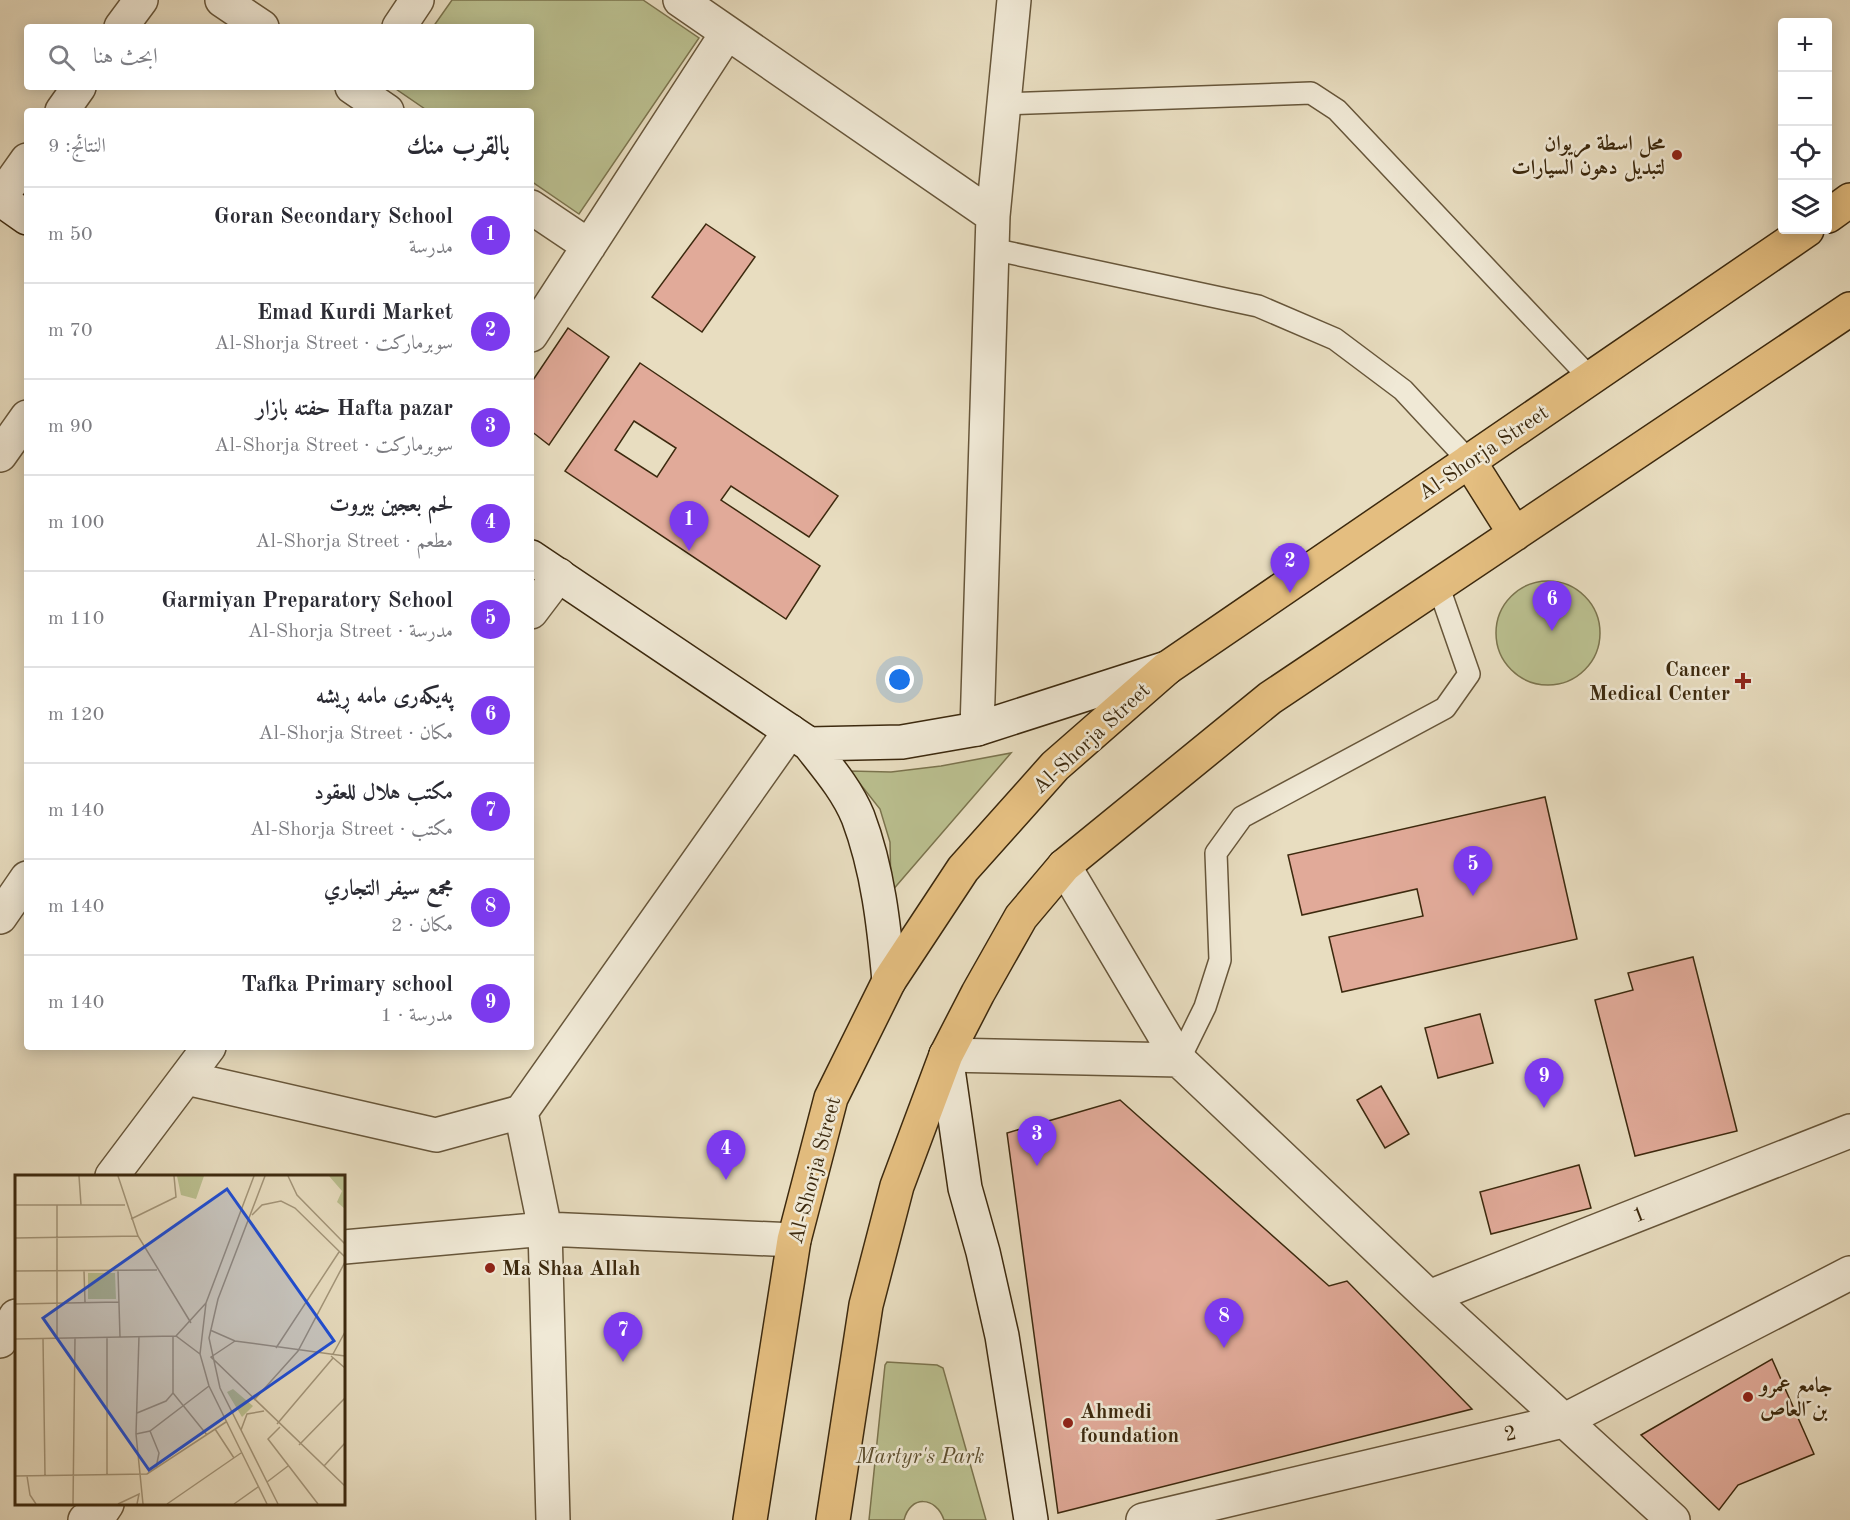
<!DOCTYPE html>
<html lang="ar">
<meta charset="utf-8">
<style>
body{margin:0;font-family:"Old Standard TT",Amiri,serif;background:#f2f2f3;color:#2b2b33;direction:rtl}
.controls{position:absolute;right:18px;top:18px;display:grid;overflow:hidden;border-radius:6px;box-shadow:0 3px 15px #0003}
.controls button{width:54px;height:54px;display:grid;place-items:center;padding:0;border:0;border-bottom:2px solid #e1e1e2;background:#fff;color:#2b2b33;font:30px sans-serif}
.you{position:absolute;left:900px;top:680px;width:21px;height:21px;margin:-15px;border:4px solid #fff;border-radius:50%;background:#1a73e8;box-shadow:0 0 0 9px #1a73e833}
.badge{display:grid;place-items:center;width:39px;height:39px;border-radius:50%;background:#7c3aed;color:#fff;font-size:20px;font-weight:700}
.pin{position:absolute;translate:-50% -50px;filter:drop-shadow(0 2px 3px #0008)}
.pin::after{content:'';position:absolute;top:32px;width:21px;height:18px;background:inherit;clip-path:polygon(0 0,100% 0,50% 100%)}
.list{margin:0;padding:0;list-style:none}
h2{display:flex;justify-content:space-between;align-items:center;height:78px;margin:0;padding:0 24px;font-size:26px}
h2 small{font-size:20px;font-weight:400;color:#7c7c81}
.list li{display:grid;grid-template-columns:39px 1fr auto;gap:18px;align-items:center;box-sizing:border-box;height:96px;padding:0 24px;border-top:2px solid #e1e1e2}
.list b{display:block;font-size:22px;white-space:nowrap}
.list p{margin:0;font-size:20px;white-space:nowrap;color:#7c7c81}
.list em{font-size:20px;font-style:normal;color:#7c7c81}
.icon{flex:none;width:33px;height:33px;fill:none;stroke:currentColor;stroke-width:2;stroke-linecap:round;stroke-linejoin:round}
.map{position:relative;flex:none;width:1850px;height:1520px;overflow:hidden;direction:ltr}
.search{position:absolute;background:#fff;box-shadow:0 3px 15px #0003;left:24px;top:24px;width:510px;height:66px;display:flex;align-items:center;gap:15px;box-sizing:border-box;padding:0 21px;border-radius:6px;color:#7c7c81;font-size:22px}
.panel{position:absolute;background:#fff;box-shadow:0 3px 15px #0003;left:24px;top:108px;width:510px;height:942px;border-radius:6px;direction:rtl}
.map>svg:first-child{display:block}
</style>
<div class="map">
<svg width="1850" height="1520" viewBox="0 0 1850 1520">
<rect width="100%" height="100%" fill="#e8ddc0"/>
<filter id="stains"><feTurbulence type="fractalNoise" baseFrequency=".00333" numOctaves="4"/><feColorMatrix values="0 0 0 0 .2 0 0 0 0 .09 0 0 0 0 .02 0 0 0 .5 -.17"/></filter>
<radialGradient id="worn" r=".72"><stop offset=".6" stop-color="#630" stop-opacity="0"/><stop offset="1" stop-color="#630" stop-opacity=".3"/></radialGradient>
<path fill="#babf8f" stroke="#7b744e" stroke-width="1.5" d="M452 0H643L699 38 579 214 531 181V111H428L393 87H531V27H433Z
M1496 633a52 52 0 1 1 104 0a52 52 0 1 1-104 0Z
M1011 753 891 892 890 842 880 809 850 771 891 772 941 766Z
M887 1362 937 1365 943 1368 986 1520H944C936 1496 910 1495 904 1520H869L885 1365Z"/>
<path fill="#e1aa99" stroke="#3c290e" stroke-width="1.5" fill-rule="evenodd" d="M706 224 755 257 702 332 652 297Z
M568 328 609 357 549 445 531 431V383Z
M640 363 838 496 809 537 731 486 721 500 820 566 786 619 565 471ZM634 421 676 448 657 477 615 450Z
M1545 797 1577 939 1342 992 1329 937 1423 916 1417 889 1302 915 1288 855Z
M1693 957 1737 1131 1635 1156 1595 1000 1633 990 1628 973Z
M1480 1014 1493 1063 1438 1078 1425 1028Z
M1381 1086 1409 1134 1385 1148 1357 1100Z
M1120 1100 1329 1286 1347 1281 1472 1409 1058 1513 1007 1133Z
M1579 1165 1591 1208 1491 1234 1480 1192Z
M1772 1359 1814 1454 1738 1485 1719 1510 1641 1435Z"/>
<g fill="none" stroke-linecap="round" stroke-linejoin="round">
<g stroke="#67563a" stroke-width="24">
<path id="lane" d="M1004 104 1311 93 1337 110 1590 378
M992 249 1258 306 1335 339 1403 390 1469 461
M1179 1060 1205 1007 1220 960 1216 853 1242 817 1445 708 1469 674 1438 585"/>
</g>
<g stroke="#67563a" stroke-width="36">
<path id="street" d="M222 0 262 27
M680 0 993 216
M121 27 141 0
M399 27 417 0
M352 87 387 111
M62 111 79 87
M0 198 27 160
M531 207 589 246
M531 335 727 33
M0 455 27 417
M531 612 559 575
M977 729 993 216 1014 0
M1064 866 1179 1060 1429 1297 1673 1520
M0 917 27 878
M946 1055 1179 1060
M186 1078 436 1135 521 1112
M112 1176 209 1047
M344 1247 545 1229 794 1240
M1429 1297 1850 1131
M0 1341 16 1316
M85 1520 103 1510 107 1504
M553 1520 545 1229 521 1112 790 731
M1143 1520 1563 1421 1850 1273"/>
</g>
<g stroke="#3c290e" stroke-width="36">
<path id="secondary" d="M0 199 27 218
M531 557 809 744C827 767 847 790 858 817 878 870 884 926 889 981
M809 744 902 742 977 729 1167 668
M946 1055 965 1188 983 1252 1002 1336 1031 1520"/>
</g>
<g stroke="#3c290e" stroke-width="36">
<path id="primary" d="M1828 216 1850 200
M1469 461 1515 534
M750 1520 794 1240 831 1098 889 981 963 869 1055 766 1167 668 1807 230
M833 1520 866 1305 897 1186 946 1055 978 993 1021 917 1064 866 1270 698 1850 309"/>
</g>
<use href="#lane" stroke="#f0e9d6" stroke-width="21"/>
<use href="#street" stroke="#f0e9d6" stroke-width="33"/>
<use href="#secondary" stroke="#f0e9d6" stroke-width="33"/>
<use href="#primary" stroke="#e4be80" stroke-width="33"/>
</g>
<g fill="#8f2418" stroke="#f0e9d6" stroke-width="2">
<circle cx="1677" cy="155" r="6"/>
<path d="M1740 672h6v6h6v6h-6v6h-6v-6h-6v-6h6z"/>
<circle cx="490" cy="1268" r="6"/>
<circle cx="1748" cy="1397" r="6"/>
<circle cx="1068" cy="1423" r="6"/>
</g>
<g text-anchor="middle" stroke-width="5" stroke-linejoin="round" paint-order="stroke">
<g font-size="21" font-weight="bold" fill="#3c290e" stroke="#f0e9d6" text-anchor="start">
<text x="1665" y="150" text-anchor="end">محل اسطة مريوان<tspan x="1665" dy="24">لتبديل دهون السيارات</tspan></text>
<text x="1730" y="676" text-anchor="end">Cancer<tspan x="1730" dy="24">Medical Center</tspan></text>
<text x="502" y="1275">Ma Shaa Allah</text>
<text x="1760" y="1392">جامع عمرو<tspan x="1760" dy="24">بن العاص</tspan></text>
<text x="1080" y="1418">Ahmedi<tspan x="1080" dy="24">foundation</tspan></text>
</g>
<g font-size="21" fill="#3c290e" stroke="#f0e9d6">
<text transform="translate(1483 452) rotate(-34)" y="7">Al-Shorja Street</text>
<text transform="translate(1091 738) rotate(-43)" y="7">Al-Shorja Street</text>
<text transform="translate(814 1170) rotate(-75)" y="7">Al-Shorja Street</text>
<text transform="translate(1639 1214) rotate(-21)" y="7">1</text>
<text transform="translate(1510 1433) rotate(-13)" y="7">2</text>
</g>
<g font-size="21" font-style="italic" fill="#5c4e2e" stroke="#f0e9d6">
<text x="920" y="1463">Martyr's Park</text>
</g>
</g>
<g transform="translate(15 1175)">
<rect width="330" height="330" fill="#e8ddc0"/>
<path d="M162 1H189L181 24 166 20ZM314 1H330V34L322 27 327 16ZM73 98H100L101 124H73ZM218 214 238 231 227 242 212 217Z" fill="#babf8f"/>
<path fill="none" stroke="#a39579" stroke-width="1.5" d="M64 1 66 30M103 1 123 61 176 148M239 1 191 128 185 179 194 211 252 329M250 1 203 124 194 163 205 213 263 329M273 1 282 20 330 69M0 30H110M237 40 247 30 266 26 280 33 330 82M116 44 161 22 159 1M0 63 123 61M0 96 142 95M69 96 70 127M103 96 105 162M0 129 104 127M195 155 220 166 330 181M124 161 121 259 128 329M158 161V218L192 260M161 161 191 128M92 162V300M28 163 30 300M42 163V30M0 164 161 161 185 179M220 166 196 182 330 311M261 173 324 77M318 179 330 157M316 181 330 193M239 225 283 176 330 87M122 238 151 226 158 218M262 249 318 183M265 252 253 264 303 329M200 254 219 283M226 255 232 239 249 236M135 256 144 278 141 293M121 259 135 256 194 211M284 270 330 223M309 291 330 268M0 301 132 299 211 247M12 301 15 320 21 329M252 307 273 291M58 329 60 163M103 329 124 319 122 329M152 329 226 278M219 329 243 312"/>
<path fill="#1d4ed8" fill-opacity="0.15" stroke="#1d4ed8" stroke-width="3" d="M212 14 319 166 134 295 28 143Z"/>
<rect width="330" height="330" fill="none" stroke="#3c290e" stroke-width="3"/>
</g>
<rect width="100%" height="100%" filter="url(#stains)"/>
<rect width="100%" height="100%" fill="url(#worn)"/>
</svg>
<div class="controls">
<button>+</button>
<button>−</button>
<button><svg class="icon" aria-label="locate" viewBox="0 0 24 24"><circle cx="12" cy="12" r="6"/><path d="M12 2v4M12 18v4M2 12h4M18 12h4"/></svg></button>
<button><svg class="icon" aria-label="layers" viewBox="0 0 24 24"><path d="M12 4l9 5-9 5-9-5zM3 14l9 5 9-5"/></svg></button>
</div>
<div class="you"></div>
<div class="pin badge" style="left:689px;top:551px">1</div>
<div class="pin badge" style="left:1290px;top:593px">2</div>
<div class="pin badge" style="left:1037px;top:1166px">3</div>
<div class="pin badge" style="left:726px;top:1180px">4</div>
<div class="pin badge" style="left:1473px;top:896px">5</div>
<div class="pin badge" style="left:1552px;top:631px">6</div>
<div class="pin badge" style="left:623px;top:1362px">7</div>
<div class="pin badge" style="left:1224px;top:1348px">8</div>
<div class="pin badge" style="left:1544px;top:1108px">9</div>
<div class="search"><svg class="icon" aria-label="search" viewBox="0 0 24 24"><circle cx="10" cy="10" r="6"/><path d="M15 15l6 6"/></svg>ابحث هنا</div>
<section class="panel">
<h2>بالقرب منك<small>النتائج: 9</small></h2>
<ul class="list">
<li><span class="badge">1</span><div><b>Goran Secondary School</b><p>مدرسة</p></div><em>50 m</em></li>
<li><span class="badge">2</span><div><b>Emad Kurdi Market</b><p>سوبرماركت · Al-Shorja Street</p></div><em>70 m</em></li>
<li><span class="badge">3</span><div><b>Hafta pazar حفته بازار</b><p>سوبرماركت · Al-Shorja Street</p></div><em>90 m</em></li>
<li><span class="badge">4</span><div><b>لحم بعجين بيروت</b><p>مطعم · Al-Shorja Street</p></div><em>100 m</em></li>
<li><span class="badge">5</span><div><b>Garmiyan Preparatory School</b><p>مدرسة · Al-Shorja Street</p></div><em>110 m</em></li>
<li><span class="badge">6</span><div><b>پەیکەری مامە ڕیشە</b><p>مكان · Al-Shorja Street</p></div><em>120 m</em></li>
<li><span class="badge">7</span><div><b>مكتب هلال للعقود</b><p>مكتب · Al-Shorja Street</p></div><em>140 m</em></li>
<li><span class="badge">8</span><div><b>مجمع سيفر التجاري</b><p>مكان · 2</p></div><em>140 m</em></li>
<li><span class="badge">9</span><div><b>Tafka Primary school</b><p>مدرسة · 1</p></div><em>140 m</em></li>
</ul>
</section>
</div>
